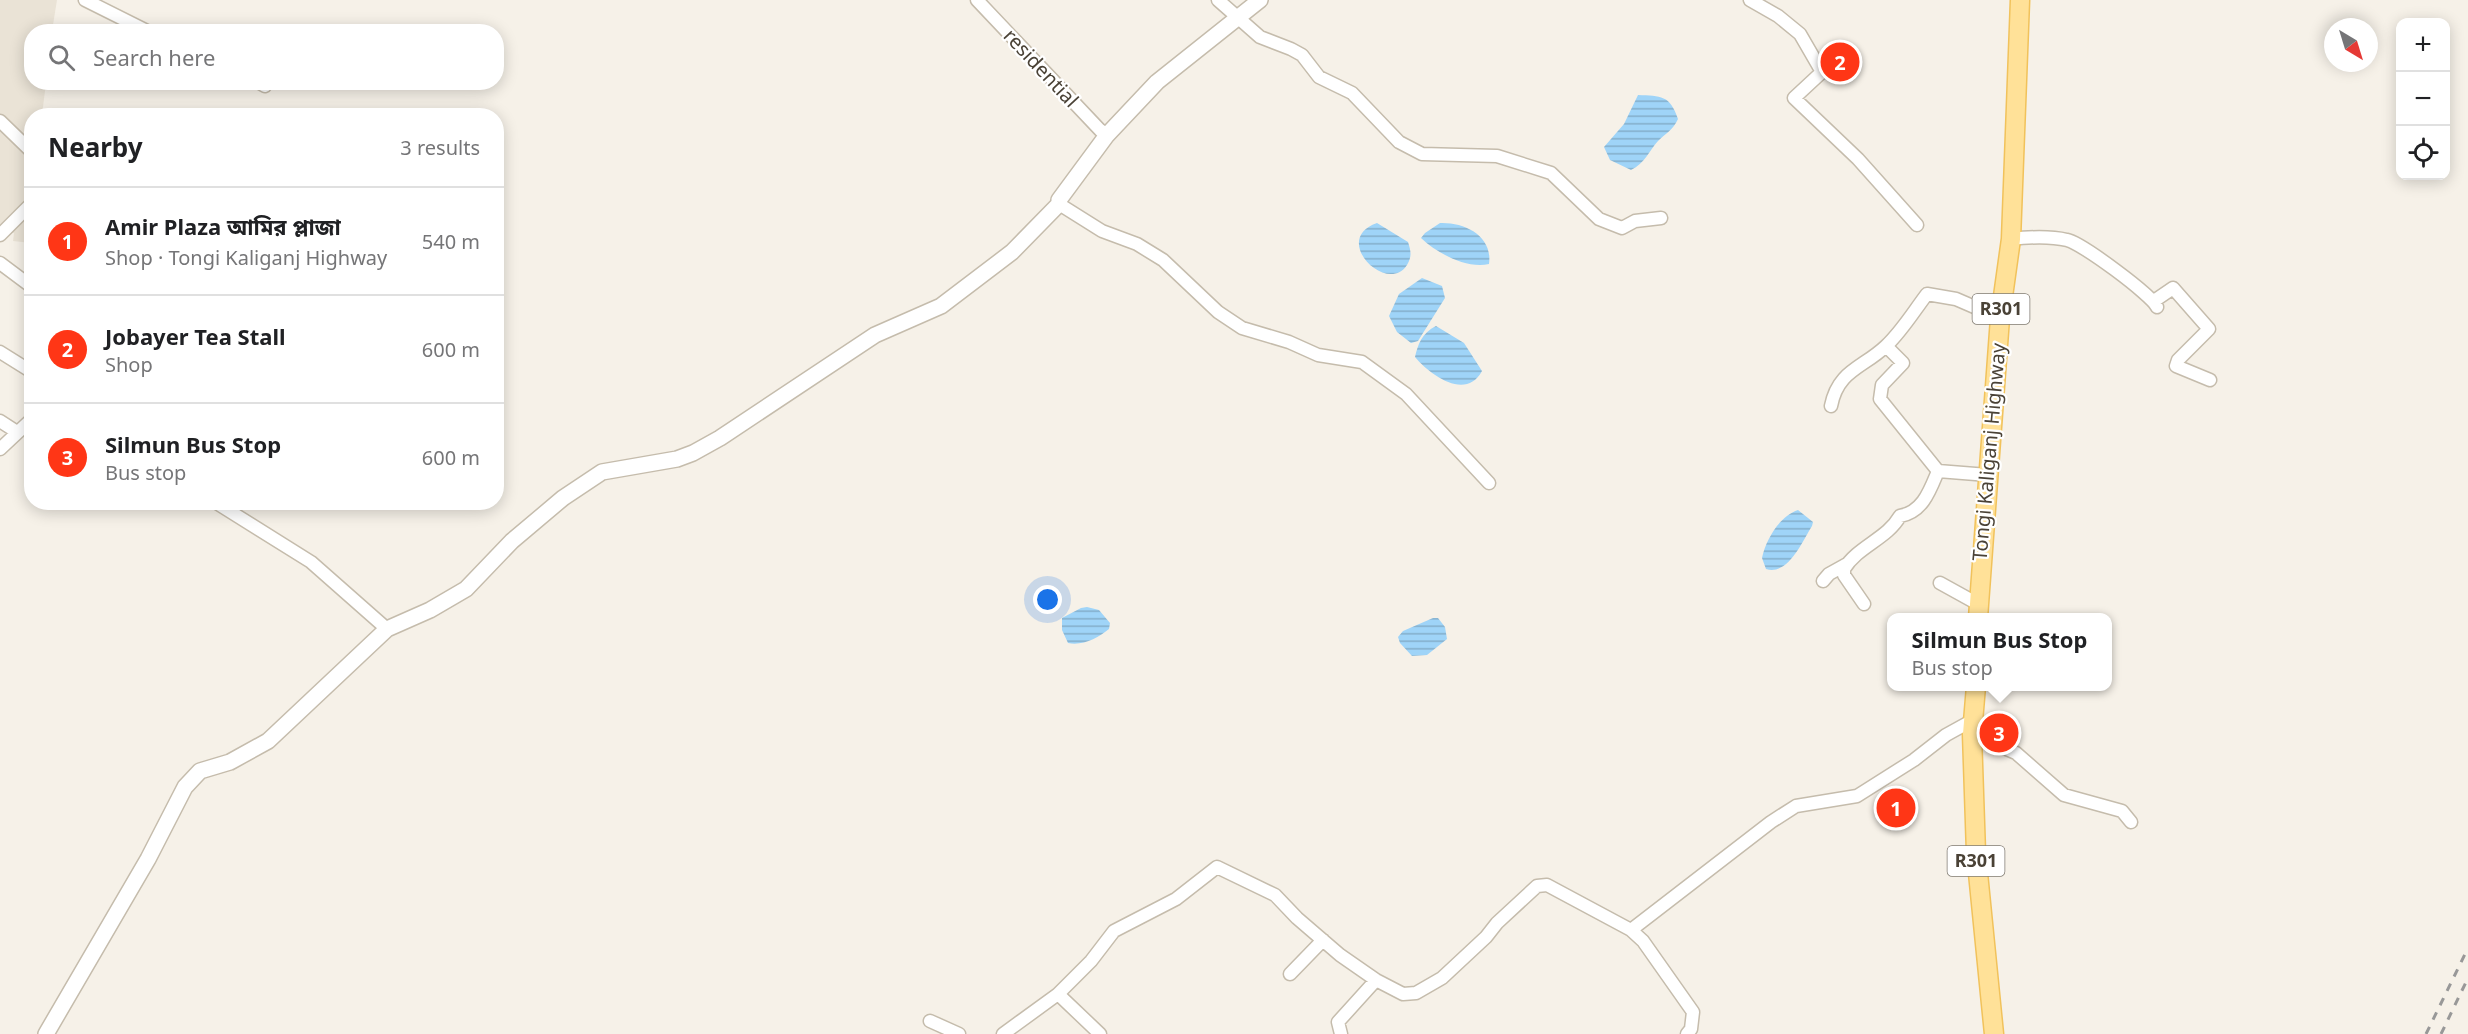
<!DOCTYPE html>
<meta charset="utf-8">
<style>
body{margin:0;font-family:"Noto Sans","Noto Sans Bengali",sans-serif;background:#f6f6f6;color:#202124}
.controls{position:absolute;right:18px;top:18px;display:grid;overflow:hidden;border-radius:12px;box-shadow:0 3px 15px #0003}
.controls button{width:54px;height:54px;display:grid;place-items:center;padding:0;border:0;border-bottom:2px solid #e0e0e0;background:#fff;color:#202124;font:30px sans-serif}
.compass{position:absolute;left:2324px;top:18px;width:54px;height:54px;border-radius:50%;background:#fff;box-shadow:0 3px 15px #0003;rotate:142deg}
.you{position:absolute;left:1048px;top:600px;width:21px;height:21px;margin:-15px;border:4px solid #fff;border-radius:50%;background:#1a73e8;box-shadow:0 0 0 9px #1a73e833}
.badge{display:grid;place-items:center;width:39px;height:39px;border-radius:50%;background:#ff3616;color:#fff;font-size:20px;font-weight:700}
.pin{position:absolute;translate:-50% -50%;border:3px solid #fff;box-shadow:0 2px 6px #0006}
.popup{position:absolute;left:1887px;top:613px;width:225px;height:78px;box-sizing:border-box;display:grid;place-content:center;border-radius:12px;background:#fff;filter:drop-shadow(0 2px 4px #0005);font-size:20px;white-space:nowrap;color:#757577}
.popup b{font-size:22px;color:#202124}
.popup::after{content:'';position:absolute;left:50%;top:100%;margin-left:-12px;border:12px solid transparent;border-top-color:#fff}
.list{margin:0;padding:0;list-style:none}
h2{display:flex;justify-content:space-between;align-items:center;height:78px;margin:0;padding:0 24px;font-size:26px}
h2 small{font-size:20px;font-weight:400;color:#757577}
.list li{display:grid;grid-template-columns:39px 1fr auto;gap:18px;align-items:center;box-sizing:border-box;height:108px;padding:0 24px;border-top:2px solid #e0e0e0}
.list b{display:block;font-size:22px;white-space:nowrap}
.list p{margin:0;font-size:20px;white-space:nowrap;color:#757577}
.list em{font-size:20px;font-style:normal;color:#757577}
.icon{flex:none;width:33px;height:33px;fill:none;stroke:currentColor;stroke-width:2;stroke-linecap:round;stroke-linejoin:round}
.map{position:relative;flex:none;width:2468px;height:1034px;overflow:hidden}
.search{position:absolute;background:#fff;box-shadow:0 3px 15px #0003;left:24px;top:24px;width:480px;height:66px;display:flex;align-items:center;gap:15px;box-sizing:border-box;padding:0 21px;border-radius:24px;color:#757577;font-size:22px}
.panel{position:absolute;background:#fff;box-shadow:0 3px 15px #0003;left:24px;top:108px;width:480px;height:402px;border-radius:24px}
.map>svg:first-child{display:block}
</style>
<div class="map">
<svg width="2468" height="1034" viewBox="0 0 2468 1034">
<defs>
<pattern id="water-rules" width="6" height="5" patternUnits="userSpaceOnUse" patternTransform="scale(1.5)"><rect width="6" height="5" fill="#9fd4f8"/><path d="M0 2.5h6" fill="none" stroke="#84aeca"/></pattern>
</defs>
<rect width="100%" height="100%" fill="#f6f1e8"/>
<path fill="#eae3d6" d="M0 0H57L52 31 32 32V82L46 83 42 115 32 116 31 243 13 241 14 233 0 231Z"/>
<path fill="url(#water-rules)" d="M1638 95C1661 96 1670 95 1678 119 1673 130 1666 133 1658 141 1649 151 1645 163 1631 170L1610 160 1604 147 1624 124Z
M1377 223 1408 242C1411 251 1412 257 1407 265 1387 296 1330 239 1377 223Z
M1440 223C1465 222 1493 236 1489 264 1467 269 1438 254 1421 238L1425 233Z
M1422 278 1442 286 1445 298 1418 341 1411 343 1397 332 1389 316 1399 294Z
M1436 326 1464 343 1482 371C1466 401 1430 375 1415 357 1418 344 1422 333 1436 326Z
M1798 510 1813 522 1812 526C1802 542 1788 576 1766 569L1762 558C1766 539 1780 516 1798 510Z
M1087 607 1099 610 1110 623 1109 629C1098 638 1083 646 1068 643L1062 630V618L1081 608Z
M1433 618H1438L1445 627 1447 639 1427 655 1412 656 1400 643 1398 637 1403 631Z"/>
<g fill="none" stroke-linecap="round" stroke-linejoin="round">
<g stroke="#c5bcac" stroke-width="15">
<path id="minor" d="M85 0 149 32
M977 0 1100 130 1107 135
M1218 0 1260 37 1291 49 1302 55 1319 77 1352 93 1399 142 1422 154 1497 156 1551 173 1599 219 1622 228 1635 221 1661 218
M1750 0 1778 16 1800 34 1822 72 1794 98 1858 159 1917 225
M258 82 265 86
M0 121 32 152
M1059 204 1102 231 1137 244 1163 260 1218 312 1242 328 1289 342 1318 355 1362 362 1406 394 1489 483
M0 235 32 203
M2011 239C2029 237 2050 236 2067 240 2080 242 2152 295 2157 307
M0 263 32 287
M2154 301 2173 288 2209 329 2178 360 2176 366 2210 380
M1886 346 1903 363 1882 385 1880 399 1938 471 1988 475
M0 352 32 372
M1831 406C1838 370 1863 368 1886 346 1902 331 1914 311 1927 294L1956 299 2000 318
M0 421 17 432
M0 449 32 419
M215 502 311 562 387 629
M1823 581 1829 574 1847 564
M1940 583 1978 604
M1864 604 1844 575V569C1858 546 1887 539 1900 516 1923 512 1930 490 1938 471
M1972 734 2016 753 2064 795 2122 811 2131 822
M1290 974 1323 940
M1058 994 1100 1034
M930 1021 959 1034
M1003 1034 1058 994 1091 961 1114 931 1176 899 1217 867 1275 895 1297 918 1340 955 1376 980 1403 994 1416 993 1442 978 1486 937 1497 923 1537 886 1547 885 1631 930
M1341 1034 1338 1022 1376 980
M1687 1034 1691 1029 1693 1012 1643 941 1631 930 1771 822 1796 806 1857 796 1914 760 1946 735 1975 719"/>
</g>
<g stroke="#c5bcac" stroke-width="18">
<path id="tertiary" d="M46 1034 148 859 185 787 200 771 230 762 268 741 387 629 430 610 466 589 512 541 563 498 602 472 677 459 693 453 720 438 875 335 941 306 1012 252 1059 204V200L1107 135 1157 82 1260 0"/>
</g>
<g stroke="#f1c25b" stroke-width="21">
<path id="primary" d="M1978 618 2000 318 2011 239 2020 0
M1976 686 1972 734 1976 853 1994 1034"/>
</g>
<use href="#minor" stroke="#fff" stroke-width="12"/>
<use href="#tertiary" stroke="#fff" stroke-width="15"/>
<use href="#primary" stroke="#ffe198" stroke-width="18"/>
<path stroke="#989898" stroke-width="3" stroke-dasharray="8 8" stroke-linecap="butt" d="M2426 1034 2468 948
M2441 1034 2468 978"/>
</g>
<g text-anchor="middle" stroke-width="4.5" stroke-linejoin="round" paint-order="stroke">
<g fill="#fff" stroke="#807b72" stroke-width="1.5">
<rect x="1972.5" y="294" width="57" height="30" rx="4.5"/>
<rect x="1947.5" y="846" width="57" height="30" rx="4.5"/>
</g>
<g font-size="18" font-weight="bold" fill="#4a4236">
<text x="2001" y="315">R301</text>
<text x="1976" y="867">R301</text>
</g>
<g font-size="20" fill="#4a4236" stroke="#fff">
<text transform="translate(1041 68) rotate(47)" y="7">residential</text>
<text transform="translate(1989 452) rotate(-85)" y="7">Tongi Kaliganj Highway</text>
</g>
</g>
</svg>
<div class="controls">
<button>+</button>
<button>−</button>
<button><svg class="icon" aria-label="locate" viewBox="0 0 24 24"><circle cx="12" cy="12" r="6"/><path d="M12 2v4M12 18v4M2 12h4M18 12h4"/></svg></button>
</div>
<svg class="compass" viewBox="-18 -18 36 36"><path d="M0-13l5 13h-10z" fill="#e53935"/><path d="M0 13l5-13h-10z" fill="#757577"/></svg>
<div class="you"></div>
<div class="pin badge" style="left:1896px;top:808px">1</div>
<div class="pin badge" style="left:1840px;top:62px">2</div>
<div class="pin badge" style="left:1999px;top:733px">3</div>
<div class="popup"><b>Silmun Bus Stop</b>Bus stop</div>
<div class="search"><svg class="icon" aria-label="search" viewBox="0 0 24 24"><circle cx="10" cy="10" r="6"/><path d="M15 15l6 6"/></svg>Search here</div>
<section class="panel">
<h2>Nearby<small>3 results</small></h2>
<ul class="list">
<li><span class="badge">1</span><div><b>Amir Plaza আমির প্লাজা</b><p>Shop · Tongi Kaliganj Highway</p></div><em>540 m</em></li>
<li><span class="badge">2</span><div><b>Jobayer Tea Stall</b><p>Shop</p></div><em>600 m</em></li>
<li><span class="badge">3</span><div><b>Silmun Bus Stop</b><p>Bus stop</p></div><em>600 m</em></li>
</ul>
</section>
</div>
